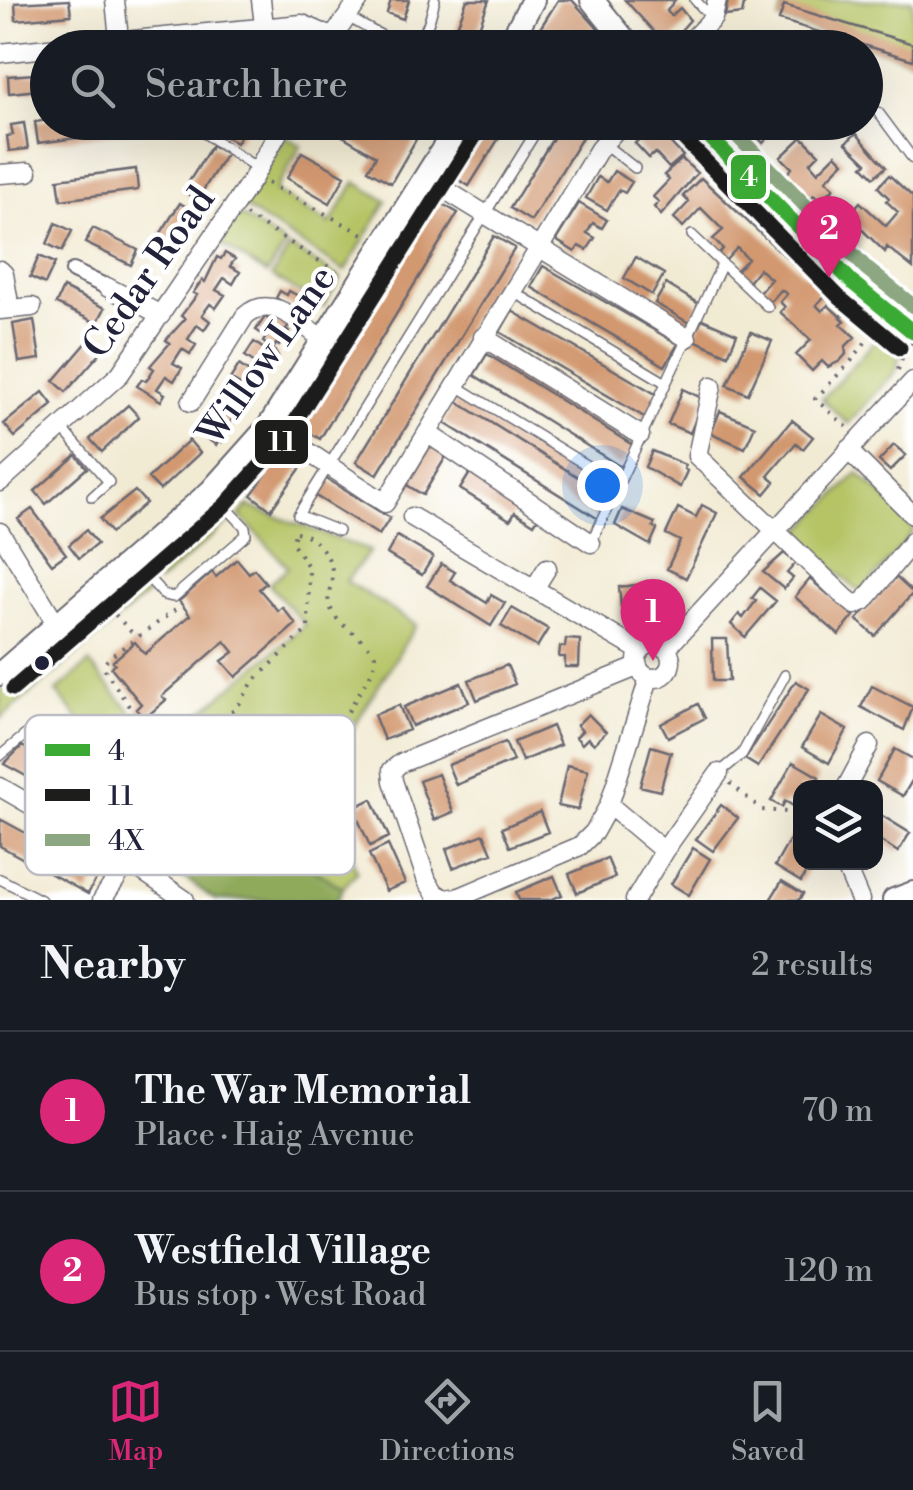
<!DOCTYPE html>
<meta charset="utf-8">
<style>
body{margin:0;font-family:"Libre Bodoni",serif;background:#20242c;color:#f1f3f6}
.controls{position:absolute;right:30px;bottom:30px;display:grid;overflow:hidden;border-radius:20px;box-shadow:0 10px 40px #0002}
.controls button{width:90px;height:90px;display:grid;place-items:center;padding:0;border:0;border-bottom:2px solid #363941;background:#171b24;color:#f1f3f6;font:50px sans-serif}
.you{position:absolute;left:602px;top:485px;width:35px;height:35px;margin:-25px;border:8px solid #fff;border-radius:50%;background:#1a73e8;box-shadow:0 0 0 15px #1a73e833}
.badge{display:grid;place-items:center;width:65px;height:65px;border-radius:50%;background:#db2777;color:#fff;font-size:32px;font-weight:700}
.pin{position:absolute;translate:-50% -82px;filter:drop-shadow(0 2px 5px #0008)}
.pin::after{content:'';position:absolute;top:52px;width:35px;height:30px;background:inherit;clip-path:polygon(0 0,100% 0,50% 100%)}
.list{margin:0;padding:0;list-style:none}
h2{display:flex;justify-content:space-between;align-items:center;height:130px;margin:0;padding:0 40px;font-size:42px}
h2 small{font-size:32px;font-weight:400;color:#9ea1a6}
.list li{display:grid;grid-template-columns:65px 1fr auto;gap:30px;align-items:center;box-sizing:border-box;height:160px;padding:0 40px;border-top:2px solid #363941}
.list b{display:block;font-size:38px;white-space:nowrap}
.list p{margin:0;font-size:32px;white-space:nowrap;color:#9ea1a6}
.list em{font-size:32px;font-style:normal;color:#9ea1a6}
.icon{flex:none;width:55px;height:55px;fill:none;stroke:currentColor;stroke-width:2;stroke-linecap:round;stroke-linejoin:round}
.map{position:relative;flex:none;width:913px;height:900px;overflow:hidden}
.search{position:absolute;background:#171b24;box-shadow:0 10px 40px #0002;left:30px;right:30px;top:30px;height:110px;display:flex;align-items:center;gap:25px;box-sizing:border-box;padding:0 35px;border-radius:55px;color:#9ea1a6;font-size:38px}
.sheet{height:450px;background:#171b24}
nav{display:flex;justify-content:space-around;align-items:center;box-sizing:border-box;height:140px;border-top:2px solid #363941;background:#171b24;font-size:28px;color:#9ea1a6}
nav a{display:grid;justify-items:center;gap:5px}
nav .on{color:#db2777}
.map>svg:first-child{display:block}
</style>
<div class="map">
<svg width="913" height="900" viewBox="0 0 913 900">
<rect width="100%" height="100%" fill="#fff"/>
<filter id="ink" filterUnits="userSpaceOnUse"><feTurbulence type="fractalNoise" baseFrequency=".01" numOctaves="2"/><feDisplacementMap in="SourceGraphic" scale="20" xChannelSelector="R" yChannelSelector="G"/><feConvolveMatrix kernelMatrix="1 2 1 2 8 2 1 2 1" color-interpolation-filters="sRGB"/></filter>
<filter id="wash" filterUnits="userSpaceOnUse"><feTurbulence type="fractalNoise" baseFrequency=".0048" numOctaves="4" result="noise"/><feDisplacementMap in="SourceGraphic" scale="40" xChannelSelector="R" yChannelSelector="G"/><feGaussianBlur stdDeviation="2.25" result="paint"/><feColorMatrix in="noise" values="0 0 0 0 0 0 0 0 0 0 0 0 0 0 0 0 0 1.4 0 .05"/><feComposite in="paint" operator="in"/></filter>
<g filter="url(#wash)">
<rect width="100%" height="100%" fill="#f2ebd4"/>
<path fill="#b6c466" stroke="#6c7350" stroke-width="2.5" d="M771 0H913V60L779 20 783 5Z
M285 136 301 146 275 191 330 224 355 182 387 201 345 271 241 206Z
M238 214 286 245 267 274 219 243Z
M290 247 341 278 323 307 272 276Z
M882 333 900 354 896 371 848 424 822 399Z
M858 473 911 521 913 532 864 590H857L796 535Z
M248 506 370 551 346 581 416 625 321 780 357 872 343 888C289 858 250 811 200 776V761L170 739 305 625 269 584 288 567 239 515Z
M212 508 221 510 231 520 158 583 147 570 148 563Z
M132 579 146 595 121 617 106 602Z
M102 604 117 620 0 719V691Z
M89 663 140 722 106 751 56 692Z"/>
<path fill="#90aa5b" stroke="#59664b" stroke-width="2.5" d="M200 776C250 811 289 858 343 888L337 900H215L171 868 209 802 192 791Z"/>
<g id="blocks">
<path fill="#d29870" d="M69 0 71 15 16 20 15 3Z
M391 0H409L403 19 387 13Z
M467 0H489L472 47 452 40Z
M558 0H572L608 40 605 43 607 48H583L569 35 560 48H549L534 38Z
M625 0H675L667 11 671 16 680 8 690 20 667 46Z
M728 0H745L742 14 725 16Z
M784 5 913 44V60L779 20Z
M48 73V89L9 93 8 76Z
M48 120 177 122V125L38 143 35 122Z
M215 122H249L236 143 222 134 225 129Z
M319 122H372L385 131 390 122H426L391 183 368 170 376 156Z
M480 122H509L469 186 448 173Z
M563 122H578L588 128 531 221 510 208Z
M659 122H665L675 133 668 140 683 156 669 168 655 153 649 158 635 143Z
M757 122H784L763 143 750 129Z
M24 123 28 149 9 151 7 136 13 135 11 125Z
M856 133 886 167 874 177 863 166 867 163 846 143Z
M802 137 819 154 810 163 818 172 836 154 844 162 826 180 834 188 821 201 814 195 811 198 804 196 785 176 792 168 781 157Z
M212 145 226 154 197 200 183 191Z
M302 152 345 176 330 203 287 178Z
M682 159 697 173 661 215 654 207 659 202 653 197 669 180 664 175Z
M136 169 138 190 61 200 58 179Z
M614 171 632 182 625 193 619 190 607 210 586 198 598 177 607 182Z
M889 175 913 197V268L887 247 885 252 848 216 860 202 886 226 898 212 886 201 889 198 878 187Z
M701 178 805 275 817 279 815 286 825 296 816 305 822 311 828 305 845 321 841 324 855 337 845 347 846 354 840 361 828 367 822 361 812 371 796 355 811 340 780 312 785 307 780 302 787 294 781 290 770 302 759 293 771 279 759 269 748 282 736 271 748 259 737 248 725 261 718 254 723 249 713 239 723 230 701 208 683 227 674 218 689 202 683 196Z
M437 201 458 213 320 439 299 426Z
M180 203 194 212 165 259 150 250Z
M579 203 607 220 602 228 593 223 587 233 595 238 587 250 579 246 575 252 556 240Z
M56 223 72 231 62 251 47 244Z
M93 228 138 250 131 265 85 243Z
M494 236 515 248 377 475 356 462Z
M225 253 235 259 230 266 240 272 233 284 224 278 216 290 225 295 216 308 210 304 202 315 210 321 204 330 197 325 188 339 196 345 190 354 182 349 173 363 182 368 174 381 166 376 157 389 165 394 161 401 137 386 142 379 146 381 154 369 150 366 170 343 166 340 185 319 181 316 197 295 193 293 202 280 205 282 217 257 221 259Z
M39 256 55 263 45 284 30 277Z
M636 257 664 274 652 295 624 278Z
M543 266 678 344 665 366 531 287Z
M666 284 699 304 689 323 655 303Z
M63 288 105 308 97 323 56 304Z
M280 291 287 295 289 291 302 298 296 309 276 298Z
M512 311 659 396 646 418 500 332Z
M265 317 275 323 278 318 289 325 286 329 289 331 279 346 276 344 273 349 278 357 268 372 265 370 259 378 262 380 253 394 250 392 238 417 235 415 231 421 227 426 231 428 222 442 219 440 216 445 206 438 209 433 199 426 207 414 217 420 225 408 215 401 223 389 233 395 236 391 240 385 230 379 239 365 249 372 255 363 245 356 254 342 264 349 267 345 263 342 266 337 256 330Z
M702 319 737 334 728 355 692 339Z
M34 320 40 359 19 362 13 324Z
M751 332 772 341 748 394 727 385Z
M89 340 102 351 66 392 54 381Z
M487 354 634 446 621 467 474 375Z
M683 389 704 399 690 433 668 424Z
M43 392 53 405 15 437 4 424Z
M456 401 613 499 600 520 443 422Z
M128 405 139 417 102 452 90 439Z
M720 411 755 426 745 448 711 433Z
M792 420 813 437 803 449 796 443 768 476 775 482 765 494 744 477Z
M189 440 200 453 160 490 148 478Z
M431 445 447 455 423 495 407 485Z
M894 445 906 455 890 471 879 461Z
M652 451 685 465 684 469 687 471 680 487 645 467Z
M282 452 302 466 271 510 251 495Z
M76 455 87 468 46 504 35 491Z
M470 473 540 515 534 524 515 512 510 520 460 489Z
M325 478 390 518 379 535 314 495Z
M135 491 146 503 111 533 100 519Z
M702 505 717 513 686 578 667 569 680 541 666 534 678 508 696 517Z
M32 509 66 554 52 564 18 519Z
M622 509 655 523 653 527 657 529 650 545 615 525Z
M86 530 97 544 79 558 69 545Z
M397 536 433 557 422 575 387 554Z
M784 553 796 563 787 573 793 578 784 589 763 572Z
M237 559 249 573 254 569 266 583 259 589 278 611 282 607 296 624 236 677 222 661 234 652 225 641 162 696 166 700 144 719 136 709 141 704 111 667 115 663 113 661 135 642 145 654 190 615 179 601 212 572 216 577Z
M441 564 455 572 450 580 487 603 491 595 505 603 491 626 427 586Z
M896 577 913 593 875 636 857 620Z
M810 579 854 616 839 635 795 597Z
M661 582 663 603 621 607 619 587Z
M760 588 776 601 745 637 731 624 739 614 743 618 756 601 752 598Z
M512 608 548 629 537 647 501 626Z
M566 639 580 640 579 667H565V657H559L560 647H565Z
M712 639H727L729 681H713Z
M507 665 515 684 477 700 469 680Z
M796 681 809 689 758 767 745 759Z
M461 683 469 702 412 726 404 707Z
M872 686 913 707 904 730 861 707Z
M698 704 705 718 668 737 661 724Z
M399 705 409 730 384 740 374 715Z
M588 714 606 732 594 744 588 738 582 744 576 737 582 731 577 725Z
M821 715 847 730 829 763 802 747Z
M552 726 560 745 522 761 514 742Z
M505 742 513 761 456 785 448 765Z
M22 746 93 784 81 806 4 764Z
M651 746 671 752 660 791 640 786Z
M895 749 913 759V779L903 796 877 781Z
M793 762 819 777 813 788H800V810L785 801 782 807 771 801Z
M567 765 588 770 578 810 558 806Z
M438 774 453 812 434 820 419 781Z
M372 799 389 837 370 846 353 808Z
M721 805 738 818 713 851 696 839Z
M540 812 548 832 510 847 502 828Z
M876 812 910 833 898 852 876 838Z
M0 819 99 873 88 894 0 846Z
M484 834 492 853 453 868 446 849Z
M793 834 800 838V862H811L801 882 775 866Z
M388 845 405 883 386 891 369 854Z
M693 848 710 859 689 895 671 884Z
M607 858 615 877 577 893 569 874Z
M554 876 562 895 550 900H519L516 892Z
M782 881 803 894 799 900H770Z"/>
</g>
</g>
<g filter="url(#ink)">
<use href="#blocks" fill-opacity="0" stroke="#6b6871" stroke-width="2.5"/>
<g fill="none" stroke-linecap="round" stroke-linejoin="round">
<g stroke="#6b6871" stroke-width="12">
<path id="service" d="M695 0 711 17
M349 18C368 27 406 57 424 32 430 24 432 9 435 0
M516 35 535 48
M878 112 913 159
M197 122 198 129 257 168
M603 143 635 168
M692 235 768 307
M514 292 666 383
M457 386 617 484
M61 427 109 482 92 497
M338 531 298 515 542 122
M591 543 722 264
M132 560 164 595 174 597 246 535 245 527 213 493
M0 756 35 727 109 768 76 830
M719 773 742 754 785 675
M0 879 41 900"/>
</g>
<g stroke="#6b6871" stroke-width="18">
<path id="pedestrian" d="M73 271 107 287"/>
</g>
<g stroke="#6b6871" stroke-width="21">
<path id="minor" d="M115 0 119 39
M261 0 264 25
M326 47 359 0
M48 48 302 24 332 37
M684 48 713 18 717 0
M0 53 48 48
M0 174 28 172
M426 178 687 338
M0 270 4 274 10 309
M107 287 161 315
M0 310 32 307
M483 337 640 435
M712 386 697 456 846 598 855 605 864 601 913 541
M191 402 245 316C271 292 300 323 322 339
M269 426 385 503 599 149 623 122
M427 433 591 543
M848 450 913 515
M0 482 120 374 253 178 284 122
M412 517 640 651
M0 532 57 625
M534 589 547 568
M637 661a17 17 0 1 1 34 0a17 17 0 1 1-34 0Z
M666 649 913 381
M649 678 609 805 664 851
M0 787 128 861 185 900
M846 788 869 745
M609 805 594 832 580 846 460 897 445 899 435 893 427 881 393 781 392 770 401 763 637 667
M844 862 860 900
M102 900 128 861
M635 900 664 851 719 773"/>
</g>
<g stroke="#6b6871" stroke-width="26">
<path id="tertiary" d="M592 0 631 48
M507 48 533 0
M695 122 854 284 913 332
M0 674 211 491 269 426 460 122
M894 900 913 893"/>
</g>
<path stroke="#6b6871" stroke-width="4" stroke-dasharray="2.5 8" stroke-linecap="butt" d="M268 183 365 235
M246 215 340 274
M758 232 766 224
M841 317 852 306
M898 370 902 358 899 346
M847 427 815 399 852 360 876 328
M296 532C315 535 335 559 332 578 331 589 325 598 331 609 340 629 364 636 375 655L374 668 316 765C311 800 347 831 339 866L329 870 241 806 206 771 202 755 204 742 240 703 253 682 308 629 309 568 292 542Z
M108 607 135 636
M175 610 110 657 104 664 105 670 146 732 163 735 181 748 183 754 203 764
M730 783 762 810 800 813"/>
<use href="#service" stroke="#fff" stroke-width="9"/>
<use href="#pedestrian" stroke="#fff" stroke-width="14"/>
<use href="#minor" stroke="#fff" stroke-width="18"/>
<use href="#tertiary" stroke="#fff" stroke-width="22"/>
<g stroke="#fff" stroke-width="22">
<path id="bus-1" d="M695 122 854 284 913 332"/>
</g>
<g stroke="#fff" stroke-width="22">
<path id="bus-2" d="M681 136 840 298 900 348
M13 689 224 506 284 439 477 133"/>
</g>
<g stroke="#fff" stroke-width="22">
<path id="bus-3" d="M724 122 867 269 913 306"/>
</g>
<use href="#bus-1" stroke="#3aaa35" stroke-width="15"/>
<use href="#bus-2" stroke="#1d1d1b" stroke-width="15"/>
<use href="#bus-3" stroke="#8ca781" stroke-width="15"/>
</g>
</g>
<circle fill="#22223b" stroke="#fff" stroke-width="4" cx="42" cy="663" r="9"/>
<g text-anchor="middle" stroke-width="9" stroke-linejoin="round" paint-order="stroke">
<g font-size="38" fill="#22223b" stroke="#fff">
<text transform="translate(148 272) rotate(-55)" y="13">Cedar Road</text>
<text transform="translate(266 355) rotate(-55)" y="13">Willow Lane</text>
</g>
</g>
<rect x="25" y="715" width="330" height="160" rx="15" fill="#fff" stroke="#bdbdc4" stroke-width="2.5"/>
<rect x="45" y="744" width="45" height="12" fill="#3aaa35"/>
<rect x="45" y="789" width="45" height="12" fill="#1d1d1b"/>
<rect x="45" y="834" width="45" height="12" fill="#8ca781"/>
<g font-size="28" fill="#22223b">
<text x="108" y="760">4</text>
<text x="108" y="805">11</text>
<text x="108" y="850">4X</text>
</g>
<g stroke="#fff" stroke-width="4">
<rect x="729" y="153" width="39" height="48" rx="10" fill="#3aaa35"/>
<rect x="253" y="418" width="57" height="48" rx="10" fill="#1d1d1b"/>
</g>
<g font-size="28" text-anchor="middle" font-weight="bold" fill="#fff">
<text x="749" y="186">4</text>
<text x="282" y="451">11</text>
</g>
</svg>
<div class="controls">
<button><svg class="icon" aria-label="layers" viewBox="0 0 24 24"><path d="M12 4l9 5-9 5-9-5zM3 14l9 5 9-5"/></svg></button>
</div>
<div class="you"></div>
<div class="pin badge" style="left:653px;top:661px">1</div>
<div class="pin badge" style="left:829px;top:278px">2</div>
<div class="search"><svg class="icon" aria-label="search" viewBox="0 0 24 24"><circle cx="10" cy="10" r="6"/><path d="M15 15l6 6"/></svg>Search here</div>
</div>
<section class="sheet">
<h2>Nearby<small>2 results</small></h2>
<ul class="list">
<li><span class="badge">1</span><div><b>The War Memorial</b><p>Place · Haig Avenue</p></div><em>70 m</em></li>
<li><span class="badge">2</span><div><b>Westfield Village</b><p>Bus stop · West Road</p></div><em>120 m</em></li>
</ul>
</section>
<nav>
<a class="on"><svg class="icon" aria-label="map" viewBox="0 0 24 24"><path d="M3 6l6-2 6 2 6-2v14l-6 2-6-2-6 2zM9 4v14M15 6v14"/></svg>Map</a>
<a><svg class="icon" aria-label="directions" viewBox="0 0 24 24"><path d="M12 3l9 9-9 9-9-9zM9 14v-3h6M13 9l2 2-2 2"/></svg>Directions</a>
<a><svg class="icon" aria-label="saved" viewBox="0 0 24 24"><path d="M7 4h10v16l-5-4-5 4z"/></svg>Saved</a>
</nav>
